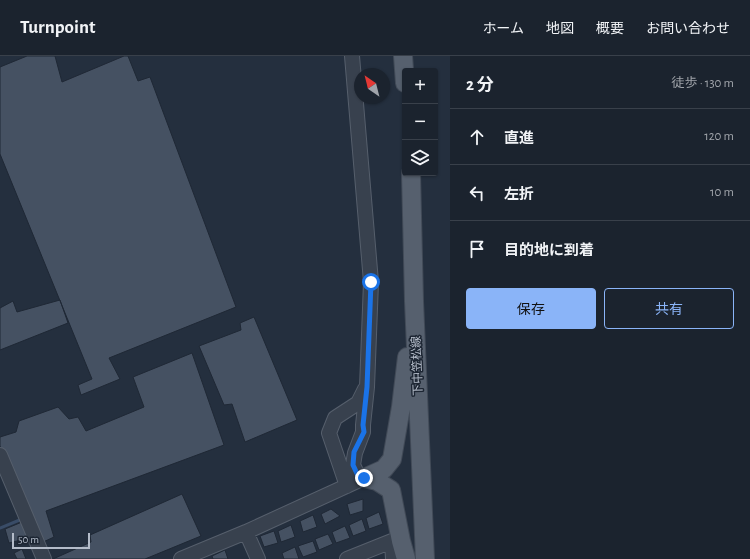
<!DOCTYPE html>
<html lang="ja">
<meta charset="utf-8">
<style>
body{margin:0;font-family:"Alegreya Sans","Noto Sans JP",sans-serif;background:#282f3a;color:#f1f3f6}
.controls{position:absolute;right:12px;top:12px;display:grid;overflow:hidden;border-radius:4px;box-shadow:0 1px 3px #0004}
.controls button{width:36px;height:36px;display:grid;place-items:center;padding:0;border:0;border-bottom:1px solid #39404a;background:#1b232e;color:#f1f3f6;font:20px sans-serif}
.compass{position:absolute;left:354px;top:12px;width:36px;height:36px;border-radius:50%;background:#1b232e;box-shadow:0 1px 3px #0004;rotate:325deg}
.scale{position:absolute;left:12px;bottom:10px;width:78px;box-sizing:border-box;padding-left:4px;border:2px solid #b4bcc9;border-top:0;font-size:11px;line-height:14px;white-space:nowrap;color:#b4bcc9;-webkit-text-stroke:3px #1d2633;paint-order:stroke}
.stop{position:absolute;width:12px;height:12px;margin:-9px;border:3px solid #1a73e8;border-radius:50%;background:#fff}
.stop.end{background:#1a73e8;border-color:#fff;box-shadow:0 1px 4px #0008}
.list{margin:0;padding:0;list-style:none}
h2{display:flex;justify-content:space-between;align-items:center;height:52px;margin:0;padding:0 16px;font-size:17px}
h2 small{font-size:13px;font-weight:400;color:#a0a4aa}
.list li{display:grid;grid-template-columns:26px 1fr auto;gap:12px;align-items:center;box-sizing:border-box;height:56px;padding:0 16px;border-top:1px solid #39404a}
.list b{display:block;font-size:15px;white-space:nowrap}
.list em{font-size:13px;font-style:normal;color:#a0a4aa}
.actions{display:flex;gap:8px;padding:12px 16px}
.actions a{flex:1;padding:9px 0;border:1px solid #8ab4f8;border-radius:4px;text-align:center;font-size:14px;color:#8ab4f8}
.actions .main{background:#8ab4f8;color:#111}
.icon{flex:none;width:22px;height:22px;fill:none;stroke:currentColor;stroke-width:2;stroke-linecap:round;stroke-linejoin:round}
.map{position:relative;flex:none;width:450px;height:503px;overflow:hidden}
header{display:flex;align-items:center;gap:24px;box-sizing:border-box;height:56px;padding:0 20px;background:#1b232e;border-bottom:1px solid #39404a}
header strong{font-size:19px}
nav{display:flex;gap:22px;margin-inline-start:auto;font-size:14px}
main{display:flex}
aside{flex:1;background:#1b232e}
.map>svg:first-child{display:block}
</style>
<header>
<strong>Turnpoint</strong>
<nav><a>ホーム</a><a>地図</a><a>概要</a><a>お問い合わせ</a></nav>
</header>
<main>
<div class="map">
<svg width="450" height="503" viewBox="0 0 450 503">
<rect width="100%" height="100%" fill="#242f3e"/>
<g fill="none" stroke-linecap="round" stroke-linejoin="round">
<path stroke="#394c67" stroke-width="3" d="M0 472 22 463"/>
</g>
<path fill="#455162" stroke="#1f2835" d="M27 0H55L62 26 124 0H128L138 25 150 21 236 251 109 302 120 323 81 339 78 329 92 323 0 98V11Z
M60 244 68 267 0 294V252L13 245 17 256Z
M254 261 297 364 245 386 232 348 224 349 199 290 241 274 240 267Z
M192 297 224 389 46 455 54 481 41 487 0 390V381L16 376 19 365 58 351 69 363 78 361 86 375 144 351 133 321Z
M182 438 201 480 145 503H53L91 486 90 479Z
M363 443V455L350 459 347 448Z
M331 453 340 460 325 468 321 458Z
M379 456 383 468 369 473 366 462Z
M313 459 317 471 303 476 300 465Z
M362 463 366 475 353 480 349 469Z
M22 466 29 482 9 487 5 473Z
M291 469 295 481 281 486 278 475Z
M345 470 350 482 336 487 332 476Z
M274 475 278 487 264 491 260 480Z
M328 478 333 488 319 494 315 483Z
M313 485 317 496 303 501 298 490Z
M295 491 299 503H284L282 497Z
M22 493 26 503H17L14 497Z
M225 494 228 503H213L212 500Z"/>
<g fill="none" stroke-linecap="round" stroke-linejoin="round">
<g stroke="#565f6c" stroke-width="16">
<path id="minor" d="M352 0 371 226 367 331 363 369V376L355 397 353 409 360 424
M0 399 44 503
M347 430 329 377 335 362 358 347 365 333
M246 476 258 503
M181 503 246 476 364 422
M347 503 392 485 393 503"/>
</g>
<g stroke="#414a57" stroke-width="20">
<path id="major" d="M403 0 405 27
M411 117 414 245 425 503
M364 422 384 413 392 403 401 351 407 301
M364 422 377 425 391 434 401 485 406 503"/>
</g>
<use href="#minor" stroke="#38414e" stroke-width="14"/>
<use href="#major" stroke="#56606e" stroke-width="18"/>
</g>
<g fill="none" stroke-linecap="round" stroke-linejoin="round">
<path stroke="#1a73e8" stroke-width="5" d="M364 422 360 424 353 409 354 396 364 376 363 369 367 331 371 226"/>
</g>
<g text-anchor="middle" stroke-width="3" stroke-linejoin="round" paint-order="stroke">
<g font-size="12" fill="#b4bcc9" stroke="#1d2633">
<text transform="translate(417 310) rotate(-92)" y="4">下中笠松線</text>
</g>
</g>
</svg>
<div class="controls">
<button>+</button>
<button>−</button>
<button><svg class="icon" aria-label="layers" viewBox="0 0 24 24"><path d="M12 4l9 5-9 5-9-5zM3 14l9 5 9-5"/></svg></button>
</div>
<svg class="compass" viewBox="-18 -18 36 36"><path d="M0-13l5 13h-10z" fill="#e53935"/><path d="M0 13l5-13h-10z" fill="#a0a4aa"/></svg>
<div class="scale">50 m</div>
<div class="stop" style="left:371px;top:226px"></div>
<div class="stop end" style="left:364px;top:422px"></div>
</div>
<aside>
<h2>2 分<small>徒歩 · 130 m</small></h2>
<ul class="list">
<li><svg class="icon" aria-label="ahead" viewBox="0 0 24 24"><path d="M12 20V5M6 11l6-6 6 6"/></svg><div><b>直進</b></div><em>120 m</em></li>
<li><svg class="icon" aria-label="left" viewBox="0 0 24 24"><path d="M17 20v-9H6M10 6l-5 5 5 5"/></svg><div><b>左折</b></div><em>10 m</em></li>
<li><svg class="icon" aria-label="arrive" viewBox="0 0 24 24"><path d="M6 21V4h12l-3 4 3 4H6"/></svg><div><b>目的地に到着</b></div></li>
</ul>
<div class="actions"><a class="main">保存</a><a>共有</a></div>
</aside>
</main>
